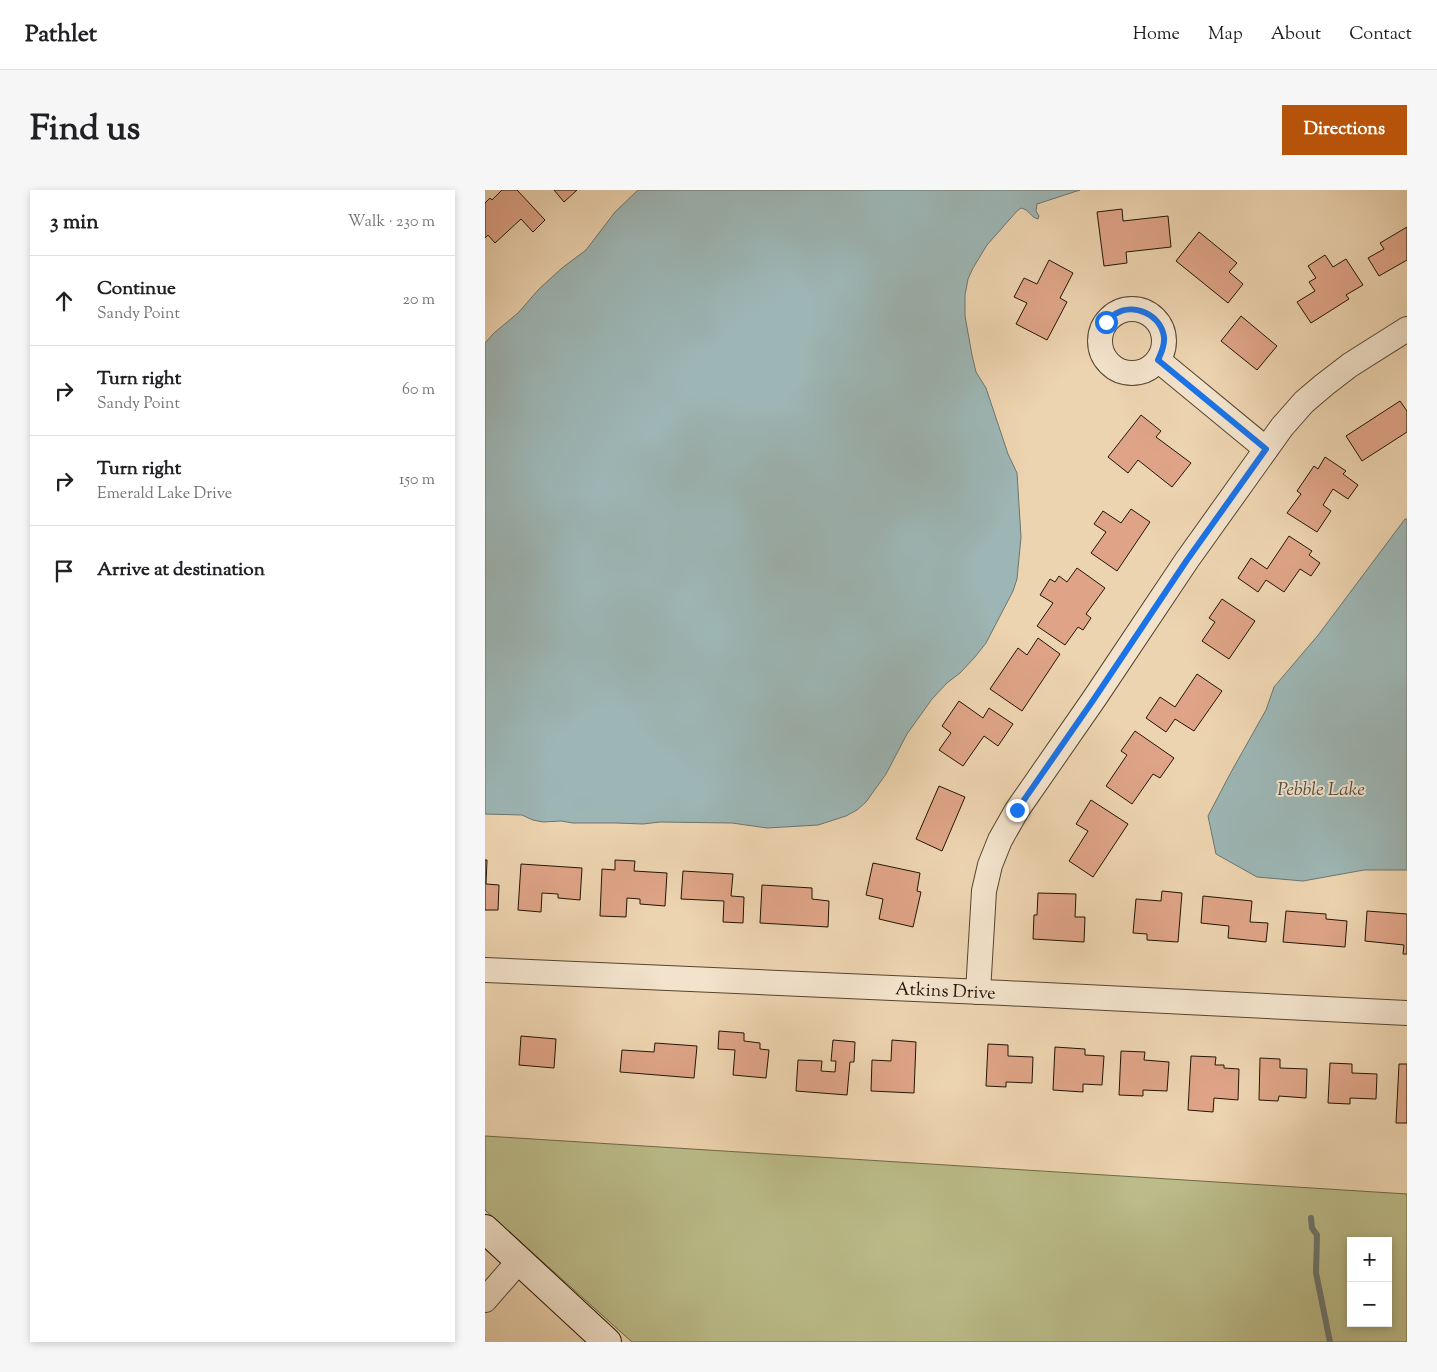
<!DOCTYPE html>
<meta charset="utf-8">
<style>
body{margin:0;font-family:"Sorts Mill Goudy",serif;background:#f6f6f6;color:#202124}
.controls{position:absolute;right:15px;bottom:15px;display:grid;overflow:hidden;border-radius:0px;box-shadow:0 2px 8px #0003}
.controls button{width:45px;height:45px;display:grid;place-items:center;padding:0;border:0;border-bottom:1px solid #e0e0e0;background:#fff;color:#202124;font:25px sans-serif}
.stop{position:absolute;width:15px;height:15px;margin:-11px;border:4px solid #1a73e8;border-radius:50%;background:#fff}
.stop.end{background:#1a73e8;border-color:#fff;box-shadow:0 1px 5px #0008}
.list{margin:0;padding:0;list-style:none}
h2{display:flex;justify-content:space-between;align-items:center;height:65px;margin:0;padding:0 20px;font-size:21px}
h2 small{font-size:16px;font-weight:400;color:#757577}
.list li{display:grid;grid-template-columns:32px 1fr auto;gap:15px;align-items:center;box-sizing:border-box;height:90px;padding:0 20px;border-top:1px solid #e0e0e0}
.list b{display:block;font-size:19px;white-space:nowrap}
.list p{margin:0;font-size:16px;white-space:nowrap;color:#757577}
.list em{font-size:16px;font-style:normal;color:#757577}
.icon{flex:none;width:28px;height:28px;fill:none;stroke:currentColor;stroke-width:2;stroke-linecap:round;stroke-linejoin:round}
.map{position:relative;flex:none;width:922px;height:1152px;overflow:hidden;border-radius:0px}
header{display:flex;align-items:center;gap:30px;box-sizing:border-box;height:70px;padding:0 25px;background:#fff;border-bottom:1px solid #e0e0e0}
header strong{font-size:24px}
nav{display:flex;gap:28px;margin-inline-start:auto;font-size:18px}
.intro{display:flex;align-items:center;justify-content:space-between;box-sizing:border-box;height:120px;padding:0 30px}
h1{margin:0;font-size:35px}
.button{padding:12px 22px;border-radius:0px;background:#b45309;color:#fff;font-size:18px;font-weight:700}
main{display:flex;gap:30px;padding:0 30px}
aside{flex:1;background:#fff;border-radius:0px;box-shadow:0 2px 8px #0003}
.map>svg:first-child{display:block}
</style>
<header>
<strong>Pathlet</strong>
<nav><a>Home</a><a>Map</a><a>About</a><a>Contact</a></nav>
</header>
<div class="intro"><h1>Find us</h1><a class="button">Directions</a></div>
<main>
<aside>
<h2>3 min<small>Walk · 230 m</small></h2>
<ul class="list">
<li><svg class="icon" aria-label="ahead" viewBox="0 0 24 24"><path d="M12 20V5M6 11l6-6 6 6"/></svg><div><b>Continue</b><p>Sandy Point</p></div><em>20 m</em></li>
<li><svg class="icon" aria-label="right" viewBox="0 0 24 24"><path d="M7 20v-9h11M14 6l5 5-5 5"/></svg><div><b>Turn right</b><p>Sandy Point</p></div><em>60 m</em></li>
<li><svg class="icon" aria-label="right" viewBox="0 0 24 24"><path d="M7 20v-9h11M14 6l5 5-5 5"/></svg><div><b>Turn right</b><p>Emerald Lake Drive</p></div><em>150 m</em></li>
<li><svg class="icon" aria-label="arrive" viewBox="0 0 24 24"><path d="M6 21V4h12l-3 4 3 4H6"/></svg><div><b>Arrive at destination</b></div></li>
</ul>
</aside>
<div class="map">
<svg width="922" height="1152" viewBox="0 0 922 1152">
<rect width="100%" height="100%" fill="#edd4b0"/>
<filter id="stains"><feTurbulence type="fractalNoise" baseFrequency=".004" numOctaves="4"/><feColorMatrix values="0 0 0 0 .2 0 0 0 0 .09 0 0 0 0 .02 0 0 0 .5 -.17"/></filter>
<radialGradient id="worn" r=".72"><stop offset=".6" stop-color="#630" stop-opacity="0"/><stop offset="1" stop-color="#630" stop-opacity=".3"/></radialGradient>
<path fill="#bbbc89" stroke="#6f6846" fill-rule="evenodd" d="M0 946 922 1004V1152H147L0 1020ZM866 1051H903V1133H866Z"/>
<path fill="#9db6b5" stroke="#6c756e" d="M153 0H595L552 14 551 21 554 26 553 29C545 27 545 20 536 18L532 21 502 55 488 78 483 89 480 105V126L487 165 491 182 501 198 523 264 532 283 536 347 532 389 528 401 501 453 490 467 475 483 462 493 447 509 422 544 401 584 381 612 372 620 361 626 333 635 282 638 247 633 175 632 158 634 131 633H88L76 631 58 632 48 630 37 625 0 624V153L9 143 33 123 54 99 77 78 101 60 130 22Z
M920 329H922V680H879L818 691 772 687 731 664 723 626 745 584 781 520 789 497 834 444Z"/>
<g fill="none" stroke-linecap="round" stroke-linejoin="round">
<path stroke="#6c756e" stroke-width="6" d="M826 1028 827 1038 832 1045 831 1083 845 1152"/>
</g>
<path fill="#dfa487" stroke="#231404" d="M17 0H32L60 30 48 42 36 29 10 53 3 45 0 48V13L5 8 7 10Z
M69 0H92L79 12Z
M637 19 638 31 683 26 686 57 641 62 642 73 619 76 612 22Z
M922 37V70L894 86 883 68 899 59 895 53Z
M714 42 752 73 744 82 758 94 743 113 691 71Z
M840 65 848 77 861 69 878 95 861 105 864 109 826 133 812 112 830 101 824 92 831 88 823 76Z
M564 70 588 83 575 108 582 112 562 150 531 134 542 113 529 107 539 88 552 94Z
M756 126 792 156 772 180 736 151Z
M915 211 922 221V242L877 271 861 246Z
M656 225 676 241 671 247 706 273 687 297 653 270 643 283 623 267Z
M840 267 861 281 858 284 873 295 863 309 848 299 838 315 846 321 832 342 802 323 816 304 812 301 829 276 833 279Z
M646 319 665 332 632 381 606 363 621 342 609 334 618 321 636 333Z
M804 346 827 361 824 365 835 373 826 386 815 379 799 402 781 390 773 402 753 388 766 368 782 379Z
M592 378 620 398 601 424 606 428 598 440 593 437 580 455 552 436 568 413 555 405 565 389 570 392 574 386 582 392Z
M737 409 770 431 744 469 717 451 730 432 724 428Z
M553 448 575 464 537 521 505 499 533 458 542 465Z
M712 484 737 501 709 541 690 529 681 542 661 528 675 507 690 517Z
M474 511 498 528 504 518 528 534 513 556 499 546 478 576 454 560 466 543 457 536Z
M650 541 689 568 675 588 668 584 647 614 621 596 642 565 636 561Z
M454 596 480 607 457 661 431 649Z
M606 610 643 634 608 687 584 671 603 641 591 634Z
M0 670H2L1 694 14 695 13 720H0Z
M130 670 150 671 149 681 182 683 180 716 155 714V709L142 708 141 727 115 726 117 679 130 680Z
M388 673 435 683 432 701 436 702 428 737 394 729 398 709 381 705Z
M36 674 97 678 95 710 73 708V704L57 703 56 722 33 720Z
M198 681 248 684 246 706 259 707 258 733 238 732 239 711 196 709Z
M277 695 327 698V709L344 711 343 737 275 733Z
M677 701 697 703 693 752 662 750V744L648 743 651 709 676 711Z
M553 703 591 704 590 727H600L599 752 548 749 549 725H552Z
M718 706 767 711 765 732 783 733 781 752 743 748 744 736 716 733Z
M801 721 841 724V729L862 731 860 757 798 752Z
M882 721 922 724V764H918L919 755 880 751Z
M234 841 259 843V851L275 853V859L284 860 281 888 248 885 250 860 233 859Z
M36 846 71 849 69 878 34 875Z
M348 850 370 852 369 872H365L362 905 311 901 313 870 337 871 336 881 350 882 351 871H346Z
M407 850 431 852 429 903 386 901 387 870 406 871Z
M170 853 212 856 209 888 135 882 137 860 169 862Z
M503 854 523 855V866L548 867 547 893 521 892V897L501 896Z
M570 857 600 859V865L619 866 617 895 598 894V902L568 900Z
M636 861 660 862 659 870 684 872 682 901 658 900V906L634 905Z
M706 866 731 867 730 875H739V878L754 879 753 910 729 908 728 922 703 920Z
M775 868 795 869V878L822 879 821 908 794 906 793 911 774 910Z
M845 873 867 874V883L892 884 891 909 865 908V914L843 913Z
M914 874H922V933H911Z"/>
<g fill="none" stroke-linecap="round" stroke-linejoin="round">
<g stroke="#56442f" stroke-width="26">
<g id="minor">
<circle cx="647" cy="151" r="32"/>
<path d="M673 170 781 259"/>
<path id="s1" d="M0 780 520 803 922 823"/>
<path d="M493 802 499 701 505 675 515 650 532 620 609 509 702 370 797 237 819 212 839 195 865 175 922 139"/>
<path d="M0 1110 34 1071"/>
</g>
</g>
<g stroke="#231404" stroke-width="30">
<path id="secondary" d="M0 1039 122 1152"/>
</g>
<use href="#minor" stroke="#f3e3cc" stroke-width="24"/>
<use href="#secondary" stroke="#f3e3cc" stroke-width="28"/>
</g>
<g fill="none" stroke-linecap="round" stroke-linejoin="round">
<path stroke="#1a73e8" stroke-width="6" d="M532 620 609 509 702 370 781 259 673 170C676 163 680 156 679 147 676 125 649 112 630 124 627 126 624 130 621 132"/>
</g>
<g text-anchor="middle" stroke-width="4" stroke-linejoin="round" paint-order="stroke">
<g font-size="18" fill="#231404" stroke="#f3e3cc">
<text dy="6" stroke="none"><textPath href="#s1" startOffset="461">Atkins Drive</textPath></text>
</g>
<g font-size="19" font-style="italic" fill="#4e4d42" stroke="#f3e3cc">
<text x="836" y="605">Pebble Lake</text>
</g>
</g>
<rect width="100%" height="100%" filter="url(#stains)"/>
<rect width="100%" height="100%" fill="url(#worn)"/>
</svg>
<div class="controls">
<button>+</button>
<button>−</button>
</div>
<div class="stop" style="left:621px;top:132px"></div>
<div class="stop end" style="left:532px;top:620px"></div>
</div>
</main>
